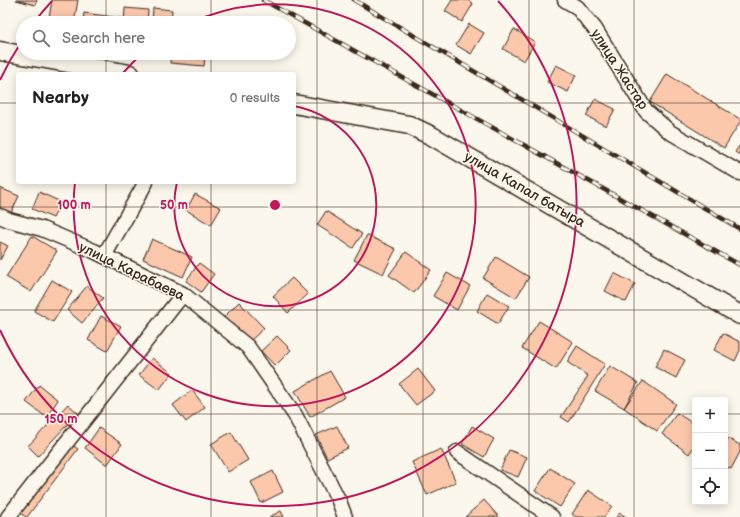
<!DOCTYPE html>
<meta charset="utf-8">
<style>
body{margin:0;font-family:"Balsamiq Sans",sans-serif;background:#f2f2f2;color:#222}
.controls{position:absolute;right:12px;bottom:12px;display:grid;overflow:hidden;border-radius:4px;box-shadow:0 2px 10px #0003}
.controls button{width:36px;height:36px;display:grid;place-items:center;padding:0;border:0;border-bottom:1px solid #e0e0e0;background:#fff;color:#222;font:20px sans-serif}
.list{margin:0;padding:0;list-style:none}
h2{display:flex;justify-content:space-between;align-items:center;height:52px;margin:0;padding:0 16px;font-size:17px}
h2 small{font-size:13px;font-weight:400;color:#767676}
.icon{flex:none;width:22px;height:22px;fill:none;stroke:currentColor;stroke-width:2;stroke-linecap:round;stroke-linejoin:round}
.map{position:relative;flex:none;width:740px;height:517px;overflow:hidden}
.search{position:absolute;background:#fff;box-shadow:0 2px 10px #0003;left:16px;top:16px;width:280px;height:44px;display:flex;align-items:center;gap:10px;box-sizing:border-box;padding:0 14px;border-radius:22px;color:#767676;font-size:15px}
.panel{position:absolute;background:#fff;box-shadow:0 2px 10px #0003;left:16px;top:72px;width:280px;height:112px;border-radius:4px}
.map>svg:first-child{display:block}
</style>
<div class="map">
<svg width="740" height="517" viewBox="0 0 740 517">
<rect width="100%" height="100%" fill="#fbf7ec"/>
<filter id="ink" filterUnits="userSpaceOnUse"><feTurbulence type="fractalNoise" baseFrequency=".025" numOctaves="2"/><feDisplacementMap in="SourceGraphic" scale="8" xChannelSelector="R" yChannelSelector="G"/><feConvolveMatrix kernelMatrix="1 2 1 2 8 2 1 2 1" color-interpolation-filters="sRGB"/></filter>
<g filter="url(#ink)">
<path fill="#fbc8ac" stroke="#3b2a1e" d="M16 0H37L35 5Z
M52 0H78L74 23 49 18Z
M452 0H468L473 4 462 22 445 11Z
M125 8 148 10 147 23H124Z
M153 8 172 10 171 23H152Z
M84 13 121 18 120 23H83Z
M469 24 484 33 471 54 456 45Z
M514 29 535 42 524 61 503 49Z
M171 53H205L204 66 170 63Z
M556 65 576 75 568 92 547 82Z
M667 74 740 119V122L724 148 650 102Z
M595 99 615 109 606 126 586 116Z
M740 145V155L735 152Z
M0 188 19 196 11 213 0 208Z
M39 192 61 202 53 218 32 209Z
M195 194 221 208 211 225 186 210Z
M326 211 362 234 353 248 317 225Z
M367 235 396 249 383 274 354 260Z
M32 236 57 251 31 292 6 277Z
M152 239 192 257 183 277 143 259Z
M0 242 8 246 0 260Z
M406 252 431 270 414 293 389 275Z
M496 257 529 277 516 298 483 278Z
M199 263 214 274 201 292 186 281Z
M447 273 470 286 457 310 433 296Z
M614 273 635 284 626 302 605 291Z
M292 278 308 294 288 313 273 296Z
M52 280 72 292 53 322 34 311Z
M87 286 103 298 82 323 67 310Z
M487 293 509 306 498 324 477 311Z
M239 302 264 328 249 342 224 317Z
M101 316 121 326 107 351 88 340Z
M539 321 573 342 556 369 522 348Z
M723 333 740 342V350L735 361 714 350Z
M277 336 291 350 275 366 261 351Z
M577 346 605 364 569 422 561 417 588 376 567 362Z
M664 349 685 360 676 378 655 367Z
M152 358 172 373 159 390 139 375Z
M610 366 638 383 624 408 595 391Z
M418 369 435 391 416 405 399 384Z
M330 371 345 397 310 417 295 391Z
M643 381 676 404 657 431 624 408Z
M39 385 58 400 46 417 26 402Z
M192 390 205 407 186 422 173 405Z
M68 404 78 413 38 456 28 446Z
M677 413 695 425V445L689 454 662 434Z
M337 426 348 448 327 458 316 435Z
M472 426 494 439 484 457 462 444Z
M99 428 122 444 107 465 85 448Z
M231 432 248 460 228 472 211 444Z
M725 437 740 445V452L731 469 725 466Z
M67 441 78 449 27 517H26L16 510Z
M441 449 456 482 427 495 412 462Z
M509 450 527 457 518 477 500 470Z
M550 468 575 484 560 507 535 491Z
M273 471 283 492 261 503 251 482Z
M588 490 612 506 604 517H576L572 514Z
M484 500 499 517H465Z
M281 511 284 517H269Z
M620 513 626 517H616Z"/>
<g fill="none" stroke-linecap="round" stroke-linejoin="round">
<g stroke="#3b2a1e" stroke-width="17">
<path id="minor" d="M565 0 577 7 595 29 646 111 670 132 740 173
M0 216 9 220 42 229 94 251 183 294 248 347 295 415 339 501 345 517
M104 256 146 182
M457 452 552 517
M8 517 183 294"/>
</g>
<g stroke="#3b2a1e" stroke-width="21">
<path id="major" d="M0 51 130 74
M294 104 409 125 432 136 740 315"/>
</g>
<use href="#minor" stroke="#fbf7ec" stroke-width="14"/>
<use href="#major" stroke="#fbf7ec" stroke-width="18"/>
<g stroke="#3b2a1e" stroke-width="4.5">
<path id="rail" d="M263 0 740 265
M354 0 740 229"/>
</g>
<use href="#rail" stroke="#fbf7ec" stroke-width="3" stroke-dasharray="9" stroke-linecap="butt"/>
</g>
</g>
<path fill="none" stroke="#3b2a1e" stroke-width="1" stroke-opacity="0.55" d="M106 0V23M211 0V23M317 0V517M423 0V517M529 0V517M634 0V517M106 53V74M211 53V74M0 103H18M294 103H740M106 182V517M211 182V517M0 207H740M0 310H740M0 414H695M725 414H740"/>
<g fill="none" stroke="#c2185b" stroke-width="2">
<path d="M294 106A101 101 0 1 1 177 182"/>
<path d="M123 73A201 201 0 0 1 143 53M190 23A201 201 0 1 1 75 182"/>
<path d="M0 80A302 302 0 0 1 22 41M35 21A302 302 0 0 1 52 1M498 1A302 302 0 1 1 0 330"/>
</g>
<g text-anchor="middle" stroke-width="3" stroke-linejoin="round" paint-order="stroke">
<g font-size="14" fill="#3b2a1e" stroke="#fbf7ec">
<text transform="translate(620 69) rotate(57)" y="5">улица Жастар</text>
<text transform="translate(525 189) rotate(30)" y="5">улица Капал батыра</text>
<text transform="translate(132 271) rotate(26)" y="5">улица Карабаева</text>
</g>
</g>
<circle cx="275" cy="205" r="6" fill="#c2185b" stroke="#fbf7ec" stroke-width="2"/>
<g font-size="12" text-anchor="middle" font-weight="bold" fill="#c2185b" stroke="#fbf7ec" stroke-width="3" stroke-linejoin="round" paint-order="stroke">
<text x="174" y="209">50 m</text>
<text x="74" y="209">100 m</text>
<text x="61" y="423">150 m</text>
</g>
</svg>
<div class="controls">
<button>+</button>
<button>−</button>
<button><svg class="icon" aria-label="locate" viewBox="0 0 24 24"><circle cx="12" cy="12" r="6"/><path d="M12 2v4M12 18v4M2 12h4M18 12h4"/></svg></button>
</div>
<div class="search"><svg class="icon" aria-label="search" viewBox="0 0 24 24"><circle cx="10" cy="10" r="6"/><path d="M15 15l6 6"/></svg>Search here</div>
<section class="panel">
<h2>Nearby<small>0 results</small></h2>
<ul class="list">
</ul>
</section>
</div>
